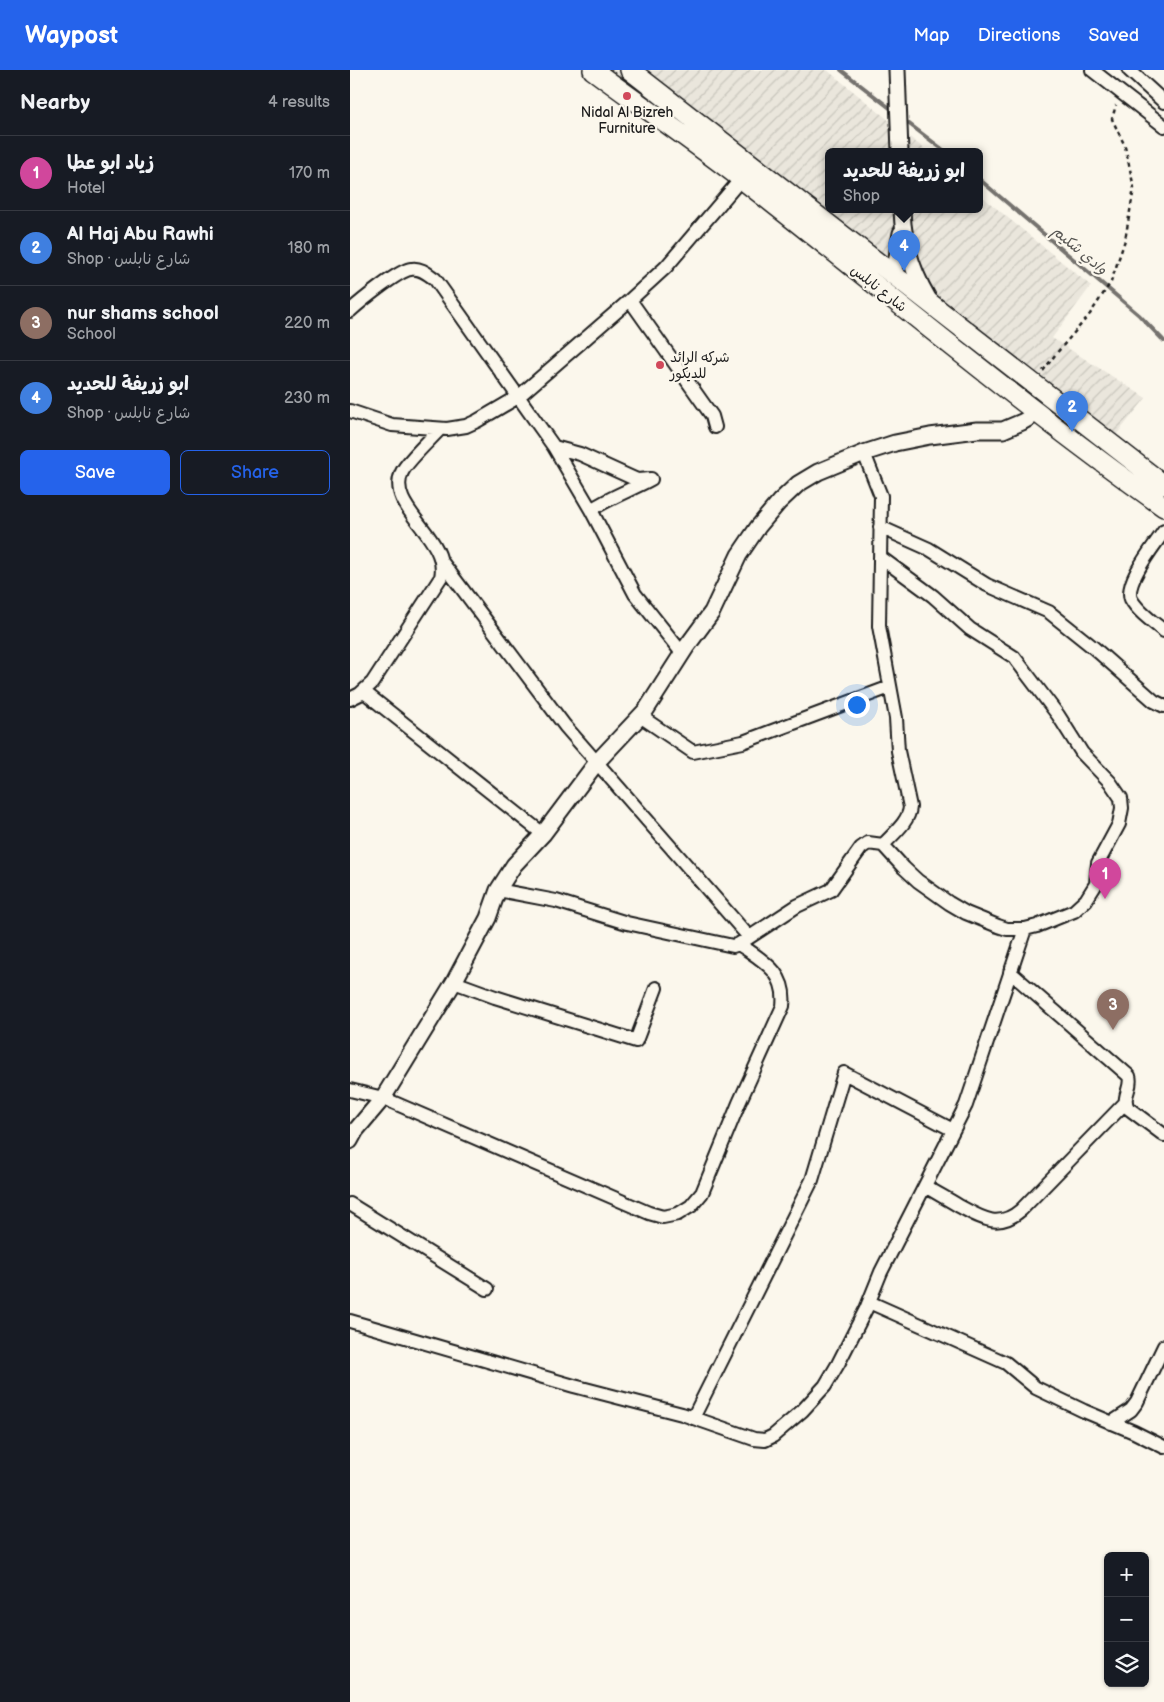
<!DOCTYPE html>
<meta charset="utf-8">
<style>
body{margin:0;font-family:"Balsamiq Sans","Playpen Sans Arabic",sans-serif;background:#20242c;color:#f1f3f6}
.controls{position:absolute;right:15px;bottom:15px;display:grid;overflow:hidden;border-radius:8px;box-shadow:0 1px 4px #0004}
.controls button{width:45px;height:45px;display:grid;place-items:center;padding:0;border:0;border-bottom:1px solid #363941;background:#171b24;color:#f1f3f6;font:25px sans-serif}
.you{position:absolute;left:506px;top:634px;width:18px;height:18px;margin:-12px;border:4px solid #fff;border-radius:50%;background:#1a73e8;box-shadow:0 0 0 8px #1a73e833}
.badge{display:grid;place-items:center;width:32px;height:32px;border-radius:50%;background:#2563eb;color:#fff;font-size:16px;font-weight:700}
.pin{position:absolute;translate:-50% -41px;filter:drop-shadow(0 1px 2px #0008)}
.pin::after{content:'';position:absolute;top:26px;width:18px;height:15px;background:inherit;clip-path:polygon(0 0,100% 0,50% 100%)}
.popup{position:absolute;left:475px;top:78px;width:158px;height:65px;box-sizing:border-box;display:grid;place-content:center;border-radius:8px;background:#171b24;filter:drop-shadow(0 1px 4px #0005);font-size:16px;white-space:nowrap;color:#9ea1a6}
.popup b{font-size:19px;color:#f1f3f6}
.popup::after{content:'';position:absolute;left:50%;top:100%;margin-left:-10px;border:10px solid transparent;border-top-color:#171b24}
.list{margin:0;padding:0;list-style:none}
h2{display:flex;justify-content:space-between;align-items:center;height:65px;margin:0;padding:0 20px;font-size:21px}
h2 small{font-size:16px;font-weight:400;color:#9ea1a6}
.list li{display:grid;grid-template-columns:32px 1fr auto;gap:15px;align-items:center;box-sizing:border-box;height:75px;padding:0 20px;border-top:1px solid #363941}
.list b{display:block;font-size:19px;white-space:nowrap}
.list p{margin:0;font-size:16px;white-space:nowrap;color:#9ea1a6}
.list em{font-size:16px;font-style:normal;color:#9ea1a6}
.actions{display:flex;gap:10px;padding:15px 20px}
.actions a{flex:1;padding:11px 0;border:1px solid #2563eb;border-radius:8px;text-align:center;font-size:18px;color:#2563eb}
.actions .main{background:#2563eb;color:#fff}
.icon{flex:none;width:28px;height:28px;fill:none;stroke:currentColor;stroke-width:2;stroke-linecap:round;stroke-linejoin:round}
.map{position:relative;flex:none;width:814px;height:1632px;overflow:hidden}
header{display:flex;align-items:center;gap:30px;box-sizing:border-box;height:70px;padding:0 25px;background:#2563eb;color:#fff}
header strong{font-size:24px}
nav{display:flex;gap:28px;margin-inline-start:auto;font-size:18px}
main{display:flex}
aside{flex:1;background:#171b24}
.map>svg:first-child{display:block}
</style>
<header>
<strong>Waypost</strong>
<nav><a>Map</a><a>Directions</a><a>Saved</a></nav>
</header>
<main>
<aside>
<h2>Nearby<small>4 results</small></h2>
<ul class="list">
<li><span class="badge" style="background:#d1479c">1</span><div><b>زياد ابو عطا</b><p>Hotel</p></div><em>170 m</em></li>
<li><span class="badge" style="background:#3f7fe0">2</span><div><b>Al Haj Abu Rawhi</b><p>Shop · شارع نابلس</p></div><em>180 m</em></li>
<li><span class="badge" style="background:#8d6e63">3</span><div><b>nur shams school</b><p>School</p></div><em>220 m</em></li>
<li><span class="badge" style="background:#3f7fe0">4</span><div><b>ابو زريفة للحديد</b><p>Shop · شارع نابلس</p></div><em>230 m</em></li>
</ul>
<div class="actions"><a class="main">Save</a><a>Share</a></div>
</aside>
<div class="map">
<svg width="814" height="1632" viewBox="0 0 814 1632">
<defs>
<pattern id="industrial-furrows" width="10" height="10" patternUnits="userSpaceOnUse" patternTransform="scale(1.25)"><rect width="10" height="10" fill="#eae6dc"/><path d="M-1 1l2-2M0 10L10 0M9 11l2-2" fill="none" stroke="#c8c5bc"/></pattern>
</defs>
<rect width="100%" height="100%" fill="#fbf7ec"/>
<filter id="ink" filterUnits="userSpaceOnUse"><feTurbulence type="fractalNoise" baseFrequency=".02" numOctaves="2"/><feDisplacementMap in="SourceGraphic" scale="10" xChannelSelector="R" yChannelSelector="G"/><feConvolveMatrix kernelMatrix="1 2 1 2 8 2 1 2 1" color-interpolation-filters="sRGB"/></filter>
<g filter="url(#ink)">
<path fill="url(#industrial-furrows)" d="M252 0H477L578 82H479V140H629V124L741 216 702 268 796 328 762 370 551 221 455 162Z"/>
<g fill="none" stroke-linecap="round" stroke-linejoin="round">
<path stroke="#74726e" stroke-width="4" d="M491 0 545 42
M554 50 596 82
M629 109 789 245 814 271"/>
<g stroke="#1c1c1c" stroke-width="16">
<path id="minor" d="M742 0 814 56
M779 0 814 32
M280 230 362 346 365 357
M0 241C10 232 49 200 61 199 70 197 78 204 85 209L204 377 241 440 285 524 332 583
M0 341 42 355 97 359 116 356 127 351 168 327 280 230 316 197 391 109
M204 377 230 384 287 410 301 409C281 420 260 427 241 440
M514 383 531 426 529 556 546 648 548 681 560 737C559 752 543 764 533 775L554 798 568 811 599 833 616 843 648 856 657 859H675L687 856 724 841 736 830 746 814 748 793 769 754 772 738 771 728 760 712 732 683 708 645 664 587 620 559 583 526 530 487
M530 457 579 479 637 515 699 542 744 578 804 631 814 636
M814 461C805 475 774 512 781 529 788 542 803 552 814 561
M92 492 215 656 399 867
M13 621 193 764
M0 629 10 624 22 613 91 507C100 467 35 438 52 402 57 391 81 369 90 359
M290 646 343 682 393 672 540 617
M148 820 206 831 277 853 383 876 389 874 447 836 481 820 511 778 518 773 533 775
M660 902 779 1006C783 1018 771 1026 778 1038L814 1065
M104 912 145 927 286 971 306 918
M0 1020 33 1028 299 1143 313 1147 328 1144 341 1136 352 1123 389 1033 433 936C437 902 413 891 389 874
M575 1116C586 1123 598 1129 609 1136 631 1148 648 1160 671 1140L775 1033
M0 1134 137 1219
M519 1232 656 1293 686 1318 734 1341 784 1362 814 1377
M0 1251 224 1316 332 1344 404 1369 415 1370 423 1366 452 1341 475 1316 488 1294 516 1239 531 1202 616 1035 675 859
M343 1348 462 1110 494 1003 603 1060
M761 1353 781 1340 787 1332 814 1276"/>
</g>
<g stroke="#1c1c1c" stroke-width="19">
<path id="tertiary" d="M547 0 550 82
M552 140C553 171 562 201 578 228
M544 206 551 163
M0 1071 6 1060 33 1028 104 912 138 848 148 820 164 795 193 764 247 692 296 640 337 576 362 542 389 485 408 457 429 432 448 414 468 402 514 383 545 373 580 366 627 360H653L672 352 688 343"/>
</g>
<g stroke="#1c1c1c" stroke-width="22">
<path id="primary" d="M243 0C293 37 344 72 393 110 533 219 669 334 814 437
M280 0 814 415"/>
</g>
<path stroke="#1c1c1c" stroke-width="2.5" stroke-dasharray="4 4" stroke-linecap="butt" d="M693 301 705 285 740 244 761 212 775 170 784 118 775 76 762 49 766 35"/>
<use href="#minor" stroke="#fbf7ec" stroke-width="12"/>
<use href="#tertiary" stroke="#fbf7ec" stroke-width="15"/>
<use href="#primary" stroke="#fbf7ec" stroke-width="19"/>
</g>
</g>
<g fill="#d1495b" stroke="#fbf7ec" stroke-width="2">
<circle cx="277" cy="26" r="5"/>
<circle cx="310" cy="295" r="5"/>
</g>
<g text-anchor="middle" stroke-width="4.5" stroke-linejoin="round" paint-order="stroke">
<g font-size="14" fill="#1c1c1c" stroke="#fbf7ec">
<text x="277" y="47">Nidal Al Bizreh<tspan x="277" dy="16">Furniture</tspan></text>
<text x="320" y="292" text-anchor="start">شركه الرائد<tspan x="320" dy="16">للديكور</tspan></text>
</g>
<g font-size="14" fill="#1c1c1c" stroke="#fbf7ec">
<text transform="translate(529 218) rotate(38)" y="5">شارع نابلس</text>
</g>
<g font-size="15" font-style="italic" fill="#575653" stroke="#fbf7ec">
<text transform="translate(730 180) rotate(40)" y="5">وادي شكيم</text>
</g>
</g>
</svg>
<div class="controls">
<button>+</button>
<button>−</button>
<button><svg class="icon" aria-label="layers" viewBox="0 0 24 24"><path d="M12 4l9 5-9 5-9-5zM3 14l9 5 9-5"/></svg></button>
</div>
<div class="you"></div>
<div class="pin badge" style="left:755px;top:829px;background:#d1479c">1</div>
<div class="pin badge" style="left:722px;top:362px;background:#3f7fe0">2</div>
<div class="pin badge" style="left:763px;top:960px;background:#8d6e63">3</div>
<div class="pin badge" style="left:554px;top:201px;background:#3f7fe0">4</div>
<div class="popup"><b>ابو زريفة للحديد</b>Shop</div>
</div>
</main>
